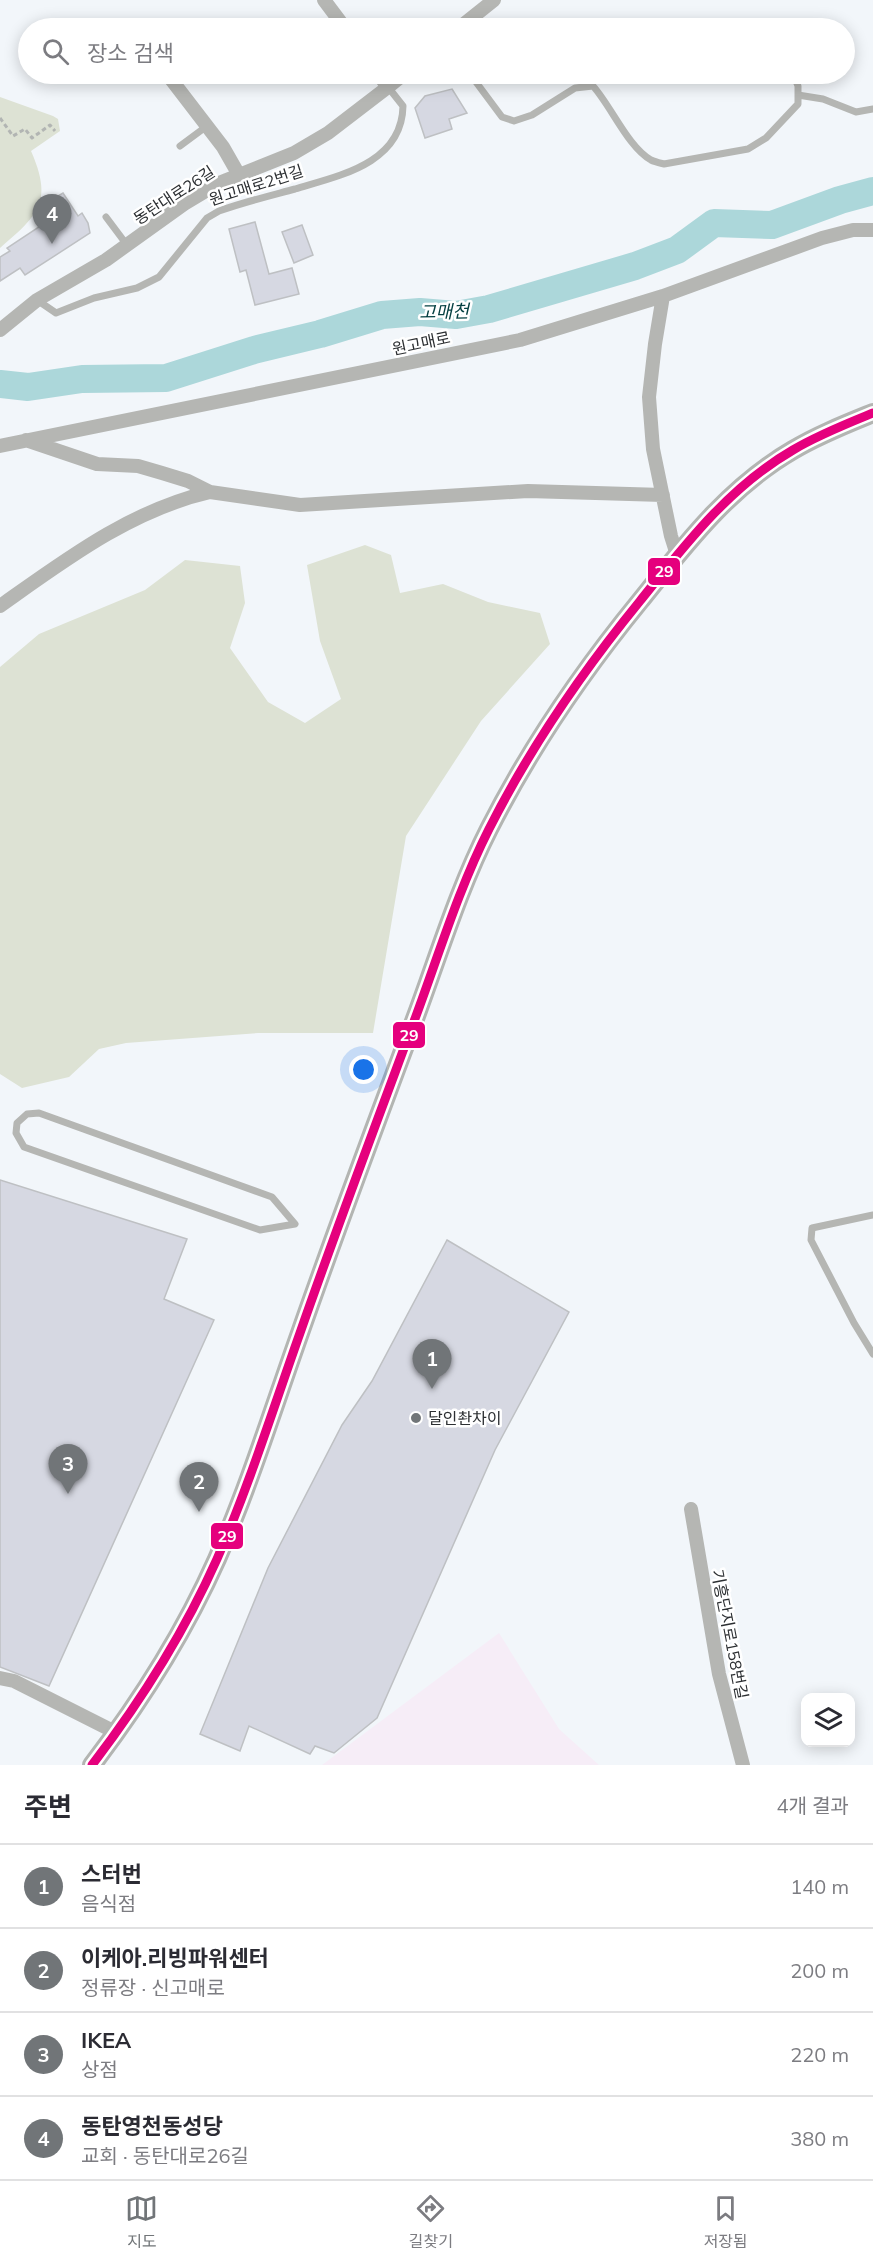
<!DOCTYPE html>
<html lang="ko">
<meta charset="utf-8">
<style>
body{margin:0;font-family:Mulish,"Noto Sans KR",sans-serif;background:#f7f7f7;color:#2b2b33}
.controls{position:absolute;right:18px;bottom:18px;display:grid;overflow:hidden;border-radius:12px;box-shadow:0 3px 15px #0003}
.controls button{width:54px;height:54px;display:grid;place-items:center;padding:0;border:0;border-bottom:2px solid #e1e1e2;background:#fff;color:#2b2b33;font:30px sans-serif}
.you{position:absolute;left:364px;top:1070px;width:21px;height:21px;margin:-15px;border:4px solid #fff;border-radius:50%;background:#1a73e8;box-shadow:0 0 0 9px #1a73e833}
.badge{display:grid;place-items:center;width:39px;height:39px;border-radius:50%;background:#717578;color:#fff;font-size:20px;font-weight:700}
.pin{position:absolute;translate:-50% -50px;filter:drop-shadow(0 2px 3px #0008)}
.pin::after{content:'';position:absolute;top:32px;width:21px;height:18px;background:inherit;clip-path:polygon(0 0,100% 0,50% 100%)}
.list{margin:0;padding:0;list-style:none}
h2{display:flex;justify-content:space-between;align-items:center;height:78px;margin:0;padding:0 24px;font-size:26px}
h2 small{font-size:20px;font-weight:400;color:#7c7c81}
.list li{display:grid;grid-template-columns:39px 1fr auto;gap:18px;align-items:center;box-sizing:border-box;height:84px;padding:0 24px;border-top:2px solid #e1e1e2}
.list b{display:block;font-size:22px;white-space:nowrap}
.list p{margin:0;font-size:20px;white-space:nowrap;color:#7c7c81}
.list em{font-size:20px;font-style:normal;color:#7c7c81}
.icon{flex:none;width:33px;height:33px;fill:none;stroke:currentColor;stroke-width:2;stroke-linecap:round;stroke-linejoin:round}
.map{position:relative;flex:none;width:873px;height:1765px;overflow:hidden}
.search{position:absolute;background:#fff;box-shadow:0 3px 15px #0003;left:18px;right:18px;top:18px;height:66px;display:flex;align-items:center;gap:15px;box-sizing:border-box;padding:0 21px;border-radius:33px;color:#7c7c81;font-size:22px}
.sheet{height:414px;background:#fff}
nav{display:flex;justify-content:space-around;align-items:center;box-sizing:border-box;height:84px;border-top:2px solid #e1e1e2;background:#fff;font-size:16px;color:#7c7c81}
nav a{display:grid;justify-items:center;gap:3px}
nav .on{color:#717578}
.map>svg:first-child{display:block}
</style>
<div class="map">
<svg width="873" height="1765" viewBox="0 0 873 1765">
<rect width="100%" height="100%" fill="#f2f6fa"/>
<path fill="#f6edf7" d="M499 1633 559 1729 599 1765H322Z"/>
<path fill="#dde2d4" d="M0 97 53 116 58 119 60 131 31 151C53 201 39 215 0 248Z
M365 545 391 555 400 593 443 584 488 602 540 613 550 644 481 721 406 836 373 1033H258L126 1043 99 1049 69 1077 22 1088 0 1074V667L39 634 145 590 185 560 240 566 245 603 230 648 268 702 305 723 341 699 320 641 307 565Z"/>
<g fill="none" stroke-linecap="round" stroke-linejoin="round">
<path stroke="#acd7da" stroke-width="28" d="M0 384 28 387 82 379 166 378 254 350 320 334 382 315 420 312 456 315 489 309 635 266 677 250 714 223 772 225 840 200 873 191"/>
</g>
<path fill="#d6d8e2" stroke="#bec0c3" stroke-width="1.5" d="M452 89 467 113 449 119 452 129 425 138 415 108 425 96Z
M63 193 78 216 82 213 88 223 90 233 25 275 20 268 0 281V257L10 251 7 248 51 219 47 213 56 207 51 200Z
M255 222 269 274 292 268 299 294 255 305 246 270 240 272 229 229Z
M302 225 313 255 294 263 282 232Z
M0 1180 187 1239 164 1299 214 1320 49 1686 0 1667Z
M447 1240 569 1312 495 1450 377 1718 334 1753 315 1746 310 1754 249 1726 240 1751 200 1734 268 1568 342 1425 372 1381Z"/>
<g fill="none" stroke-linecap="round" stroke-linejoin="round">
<path stroke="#b2b5b3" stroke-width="3" stroke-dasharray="4.5 3" stroke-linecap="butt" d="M0 118 13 136 25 129 32 138 50 125 55 131"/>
<path stroke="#b5b6b3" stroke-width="7" d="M742 28 758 25 770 28
M470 74 502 117 514 121 532 115 575 88 593 86C611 106 628 147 651 160 655 162 660 163 664 164L748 149 766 138 798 104V86L793 74
M798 95 823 99 856 112 873 109
M180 146 207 126
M106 217 127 245
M37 300 56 313 94 298 137 288 159 277 207 218 219 211C244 202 269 196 295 189 338 176 402 164 403 106L388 87
M39 1113 272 1197 295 1224 260 1230 24 1147 16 1133 17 1123 27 1114Z
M873 1215 812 1228 811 1240 854 1323 873 1354"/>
<path stroke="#b5b6b3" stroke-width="14" d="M324 0 345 28
M459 28 494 0
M167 74 223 147 239 175
M388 87 404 74
M663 296 655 344 649 397 653 449 671 536 677 555
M0 330 37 300 106 260 184 204 219 183 294 153 328 133 388 87 378 74
M26 440 97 464 138 466 162 473 188 481 210 492 300 505 528 491 663 495
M0 446 520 340 663 296 822 238 853 230H873
M0 606C65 560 131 510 210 492
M691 1509 719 1674 743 1765
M0 1678 14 1681 117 1733"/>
<path stroke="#b3b5b2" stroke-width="20" d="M92 1765C141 1701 184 1633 217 1559 249 1486 273 1409 300 1333 337 1227 377 1121 416 1016 439 954 459 888 489 829 530 748 582 672 640 601 685 545 729 487 793 450 818 435 846 424 873 413"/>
<g stroke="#fff" stroke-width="14">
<path id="bus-1" d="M92 1765C141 1701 184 1633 217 1559 249 1486 273 1409 300 1333 337 1227 377 1121 416 1016 439 954 459 888 489 829 530 748 582 672 640 601 685 545 729 487 793 450 818 435 846 424 873 413"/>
</g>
<use href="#bus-1" stroke="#e5007d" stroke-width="9"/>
</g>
<circle fill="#717578" stroke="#fff" stroke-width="2" cx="416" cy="1418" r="6"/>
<g text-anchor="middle" stroke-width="5" stroke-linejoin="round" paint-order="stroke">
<g font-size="16" fill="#2c2f32" stroke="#fff">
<text transform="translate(256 185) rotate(-18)" y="6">원고매로2번길</text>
<text transform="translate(174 195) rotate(-33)" y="6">동탄대로26길</text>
<text transform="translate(421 343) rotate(-12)" y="6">원고매로</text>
<text transform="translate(730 1634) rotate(79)" y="6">기흥단지로158번길</text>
</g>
<g font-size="16" fill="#2c2f32" stroke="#fff" text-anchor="start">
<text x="428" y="1424">달인촨차이</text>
</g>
<g font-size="18" font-style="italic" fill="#064143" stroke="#fff">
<text transform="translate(444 312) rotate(-1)" y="6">고매천</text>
</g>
</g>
<g stroke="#fff" stroke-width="2">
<rect x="647" y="557" width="34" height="29" rx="6" fill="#e5007d"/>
<rect x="392" y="1021" width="34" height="28" rx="6" fill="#e5007d"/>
<rect x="210" y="1522" width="34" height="28" rx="6" fill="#e5007d"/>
</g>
<g font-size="16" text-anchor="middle" font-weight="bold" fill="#fff">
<text x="664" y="577">29</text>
<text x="409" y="1041">29</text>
<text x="227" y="1542">29</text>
</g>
</svg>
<div class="controls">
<button><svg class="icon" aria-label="layers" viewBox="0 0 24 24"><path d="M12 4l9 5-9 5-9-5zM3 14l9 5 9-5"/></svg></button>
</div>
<div class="you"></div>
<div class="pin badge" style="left:432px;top:1389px">1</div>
<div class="pin badge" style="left:199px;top:1512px">2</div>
<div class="pin badge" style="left:68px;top:1494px">3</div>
<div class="pin badge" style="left:52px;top:244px">4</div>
<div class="search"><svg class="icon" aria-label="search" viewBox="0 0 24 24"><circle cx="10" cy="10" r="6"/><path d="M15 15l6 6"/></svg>장소 검색</div>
</div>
<section class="sheet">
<h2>주변<small>4개 결과</small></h2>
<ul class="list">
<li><span class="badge">1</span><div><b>스터번</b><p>음식점</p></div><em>140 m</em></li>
<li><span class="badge">2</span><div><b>이케아.리빙파워센터</b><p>정류장 · 신고매로</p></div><em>200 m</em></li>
<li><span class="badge">3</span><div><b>IKEA</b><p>상점</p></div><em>220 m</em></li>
<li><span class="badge">4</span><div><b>동탄영천동성당</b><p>교회 · 동탄대로26길</p></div><em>380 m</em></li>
</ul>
</section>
<nav>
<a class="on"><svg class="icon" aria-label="map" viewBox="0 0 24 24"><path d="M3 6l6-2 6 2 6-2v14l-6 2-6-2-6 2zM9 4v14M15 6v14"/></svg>지도</a>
<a><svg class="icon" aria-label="directions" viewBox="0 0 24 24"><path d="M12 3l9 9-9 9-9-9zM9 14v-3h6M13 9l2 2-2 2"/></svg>길찾기</a>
<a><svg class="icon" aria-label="saved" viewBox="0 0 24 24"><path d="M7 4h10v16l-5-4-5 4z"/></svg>저장됨</a>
</nav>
